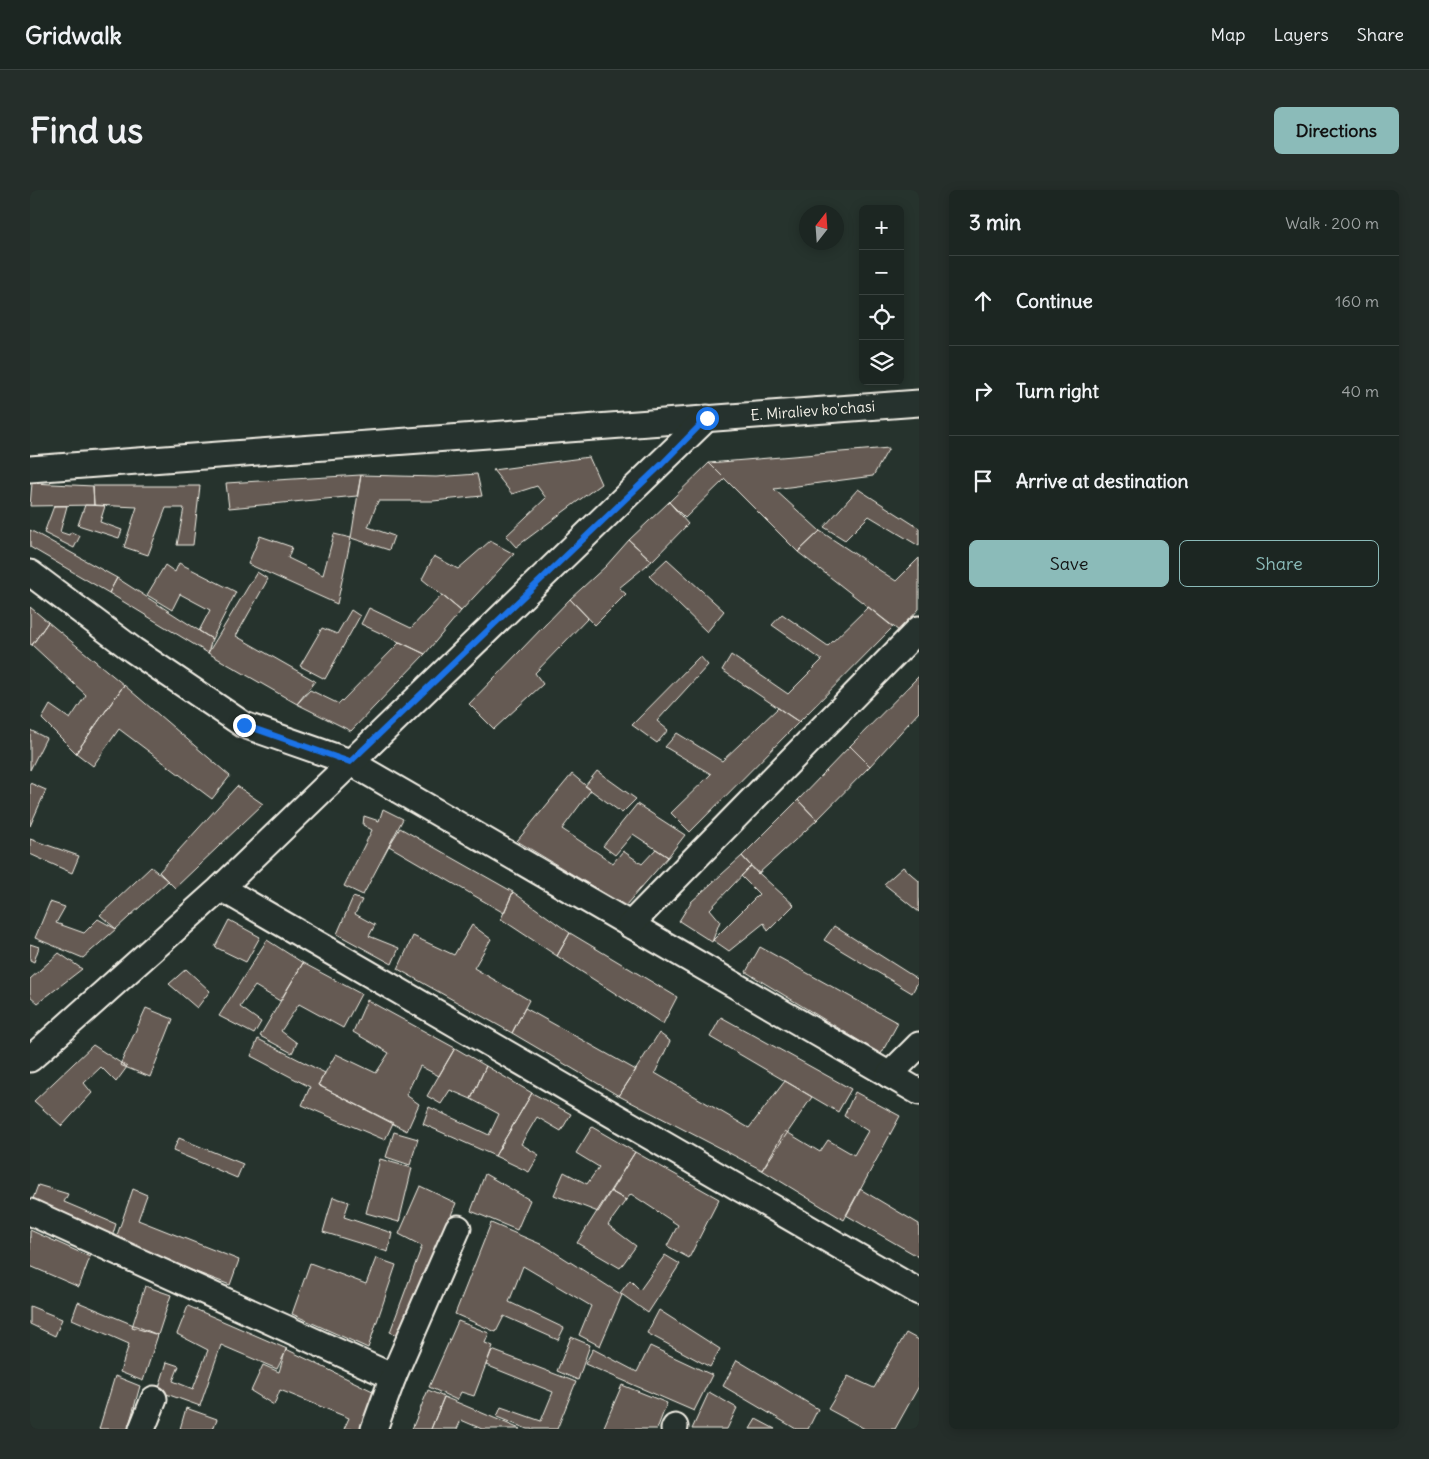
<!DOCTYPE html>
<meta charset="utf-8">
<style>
body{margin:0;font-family:Delius,sans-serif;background:#252e2a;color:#f1f3f6}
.controls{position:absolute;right:15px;top:15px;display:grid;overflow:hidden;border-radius:8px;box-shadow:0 2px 12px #0003}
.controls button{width:45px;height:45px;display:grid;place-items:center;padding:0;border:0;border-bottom:1px solid #3a4340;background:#1c2622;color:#f1f3f6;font:25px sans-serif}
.compass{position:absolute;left:769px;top:15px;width:45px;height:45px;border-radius:50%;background:#1c2622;box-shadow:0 2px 12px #0003;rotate:17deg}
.stop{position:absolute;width:15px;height:15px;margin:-11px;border:4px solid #1a73e8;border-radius:50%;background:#fff}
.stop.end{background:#1a73e8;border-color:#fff;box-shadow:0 1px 5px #0008}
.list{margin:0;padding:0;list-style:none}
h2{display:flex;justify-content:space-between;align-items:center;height:65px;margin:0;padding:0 20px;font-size:21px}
h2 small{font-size:16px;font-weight:400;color:#a0a5a5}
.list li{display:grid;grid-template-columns:32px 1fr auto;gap:15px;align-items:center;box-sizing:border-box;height:90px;padding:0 20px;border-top:1px solid #3a4340}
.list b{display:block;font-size:19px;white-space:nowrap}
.list em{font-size:16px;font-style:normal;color:#a0a5a5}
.actions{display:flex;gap:10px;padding:15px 20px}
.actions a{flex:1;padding:11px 0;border:1px solid #8bbbb9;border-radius:8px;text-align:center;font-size:18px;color:#8bbbb9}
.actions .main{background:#8bbbb9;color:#111}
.icon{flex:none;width:28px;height:28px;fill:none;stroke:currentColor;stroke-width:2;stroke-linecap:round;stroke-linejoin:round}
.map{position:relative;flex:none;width:889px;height:1239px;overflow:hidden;border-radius:8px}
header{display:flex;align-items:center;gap:30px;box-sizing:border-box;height:70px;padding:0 25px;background:#1c2622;border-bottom:1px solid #3a4340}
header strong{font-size:24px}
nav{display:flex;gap:28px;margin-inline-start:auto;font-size:18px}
.intro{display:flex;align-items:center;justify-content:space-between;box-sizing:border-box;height:120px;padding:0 30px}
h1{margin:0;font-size:35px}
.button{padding:12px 22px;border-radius:8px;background:#8bbbb9;color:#111;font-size:18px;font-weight:700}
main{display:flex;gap:30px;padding:0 30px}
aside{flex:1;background:#1c2622;border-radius:8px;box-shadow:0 2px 12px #0003}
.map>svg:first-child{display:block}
</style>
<header>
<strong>Gridwalk</strong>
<nav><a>Map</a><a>Layers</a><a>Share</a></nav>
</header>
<div class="intro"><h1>Find us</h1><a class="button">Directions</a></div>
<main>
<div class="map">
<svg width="889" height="1239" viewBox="0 0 889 1239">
<rect width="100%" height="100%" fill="#26332d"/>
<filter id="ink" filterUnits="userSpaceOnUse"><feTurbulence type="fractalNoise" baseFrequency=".02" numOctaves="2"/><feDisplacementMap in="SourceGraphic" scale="10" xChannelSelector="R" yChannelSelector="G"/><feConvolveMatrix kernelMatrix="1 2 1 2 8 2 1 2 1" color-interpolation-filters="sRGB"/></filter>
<g filter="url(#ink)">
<path fill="#655a52" stroke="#f4f1e8" d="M859 258 843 286 744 299 790 341 768 362 679 273Z
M559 267 571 294 486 357 476 346 516 308 507 296 482 304 463 280Z
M679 273 695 289 655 328 639 312Z
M447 284 452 306 403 311H348L338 337 364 346 359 360 321 348 331 285 406 287Z
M331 285 327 306 199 318 196 293Z
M2 293 63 296 64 315 0 316Z
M63 296H170L163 355H147L154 318H136L118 365 94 357 107 317 64 315Z
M828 299 889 338V356L839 326 815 350 794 337Z
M639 312 658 334 622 371 599 350Z
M55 315 75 316 70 332 92 340 89 348 48 335Z
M24 316H37L30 342 39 345 41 342 50 346 44 358 14 343Z
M0 340 87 388 79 403 0 357Z
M790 341 866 391 889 368V419L869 441 768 362Z
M304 344 321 348 307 414 218 374 230 346 262 357 258 368 293 385Z
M599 350 622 371 589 398 596 404 565 435 540 409 576 376Z
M460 351 484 364 431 421 392 389 404 366 428 379Z
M637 369 694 421 677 442 619 386Z
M149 373 206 402 182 449 169 441 180 420 150 404 142 420 117 405 135 375 145 382Z
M227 382 238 389 206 446 285 491 267 514 178 463Z
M87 388 182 449 178 463 79 403Z
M412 405 431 421 395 464 331 434 339 418 381 438Z
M540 409 558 428 505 483 513 494 464 539 439 514Z
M0 417 18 432 2 455 0 454Z
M838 417 863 437 769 532 692 480 701 465 758 504 792 470 742 435 752 424 798 456Z
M321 420 330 426 295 489 270 476 292 438 307 444Z
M18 432 94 495 46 563 12 529 20 515 40 529 56 505 2 455Z
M370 452 395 464 321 541 267 514 280 500 309 514Z
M670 466 678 475 627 531 638 540 627 553 602 535Z
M889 486V522L840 576 820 556Z
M94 495 200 586 182 609 89 539 63 576 46 563Z
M748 518 769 532 660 642 641 623 681 584 635 557 647 543 692 571Z
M0 540 16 548 0 580Z
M820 556 840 576 787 630 768 610Z
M567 581 606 609 592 623 555 596Z
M542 584 561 600 532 639 583 673 593 661 612 674 626 659 638 667 595 716 487 651Z
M0 593 16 600 0 636Z
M207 596 233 614 145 698 129 682Z
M768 610 787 630 728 684 712 666Z
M607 614 655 645 638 667 603 644 585 665 573 656Z
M353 619 373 629 333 705 314 696 342 640 333 635 334 626 349 631Z
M370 638 483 702 474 723 359 656Z
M0 649 49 666 42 683 0 664Z
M712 666 721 676 680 719 690 731 682 752 649 731 661 712Z
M721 676 764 715 738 741 734 733 699 761 683 750 729 704 711 686Z
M121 677 138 691 86 739 70 725Z
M873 677 889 691V722L854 694Z
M483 702 540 743 527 766 471 729Z
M323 707 332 710 325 724 345 735 339 746 369 758 362 774 307 744Z
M20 712 35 717 26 733 54 743 68 729 86 739 53 768 5 748Z
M199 730 230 747 216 772 185 757Z
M442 735 461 749 444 778 499 810 482 843 368 779 383 746 424 765Z
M804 736 889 790 882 803 794 750Z
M540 743 647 807 633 834 527 766Z
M237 750 273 773 250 811 225 796 210 817 231 832 224 844 189 826Z
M0 754 9 757 4 772 0 770Z
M730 757 868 833 851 864 716 782Z
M29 763 52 779 8 813 0 806V789Z
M273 773 331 804 313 838 269 814 251 841 267 853 262 863 230 846Z
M156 779 180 801 167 818 139 794Z
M337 810 425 858 409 886 390 876 376 905 389 914 377 941 288 895 306 864 346 883 359 863 323 842Z
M116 818 143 829 120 887 90 875Z
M495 818 606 880 589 906 482 843Z
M691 827 821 899 808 922 680 847Z
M629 843 640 851 625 883 719 938 755 891 782 907 732 980 589 906Z
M228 849 295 883 288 895 363 933 355 950 272 915 280 897 221 866Z
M63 855 97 877 86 892 71 877 54 893 62 903 32 936 4 911Z
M425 858 456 876 441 909 420 900 411 914 397 906Z
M456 876 502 903 465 966 393 934 399 917 459 945 469 924 441 909Z
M825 902 870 926 814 1030 732 980 755 941 790 962 798 950 824 965 838 941 814 926Z
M502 903 541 924 531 941 507 927 491 954 509 965 499 982 465 966Z
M562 937 605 962 568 1022 524 1005 534 982 557 994 569 977 546 963Z
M364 942 388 949 380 975 356 967Z
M149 948 213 974 207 988 143 961Z
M605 962 689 1009 659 1068 637 1056 648 1035 601 1004 596 1010 580 1001Z
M350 969 382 978 369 1032 336 1023Z
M455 984 500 1010 487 1040 441 1021Z
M8 995 38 1004 34 1012 86 1034 82 1047 1 1014Z
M390 996 426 1013 372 1147 360 1142 392 1056 369 1044Z
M103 999 117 1005 108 1030 209 1070 200 1095 85 1051Z
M830 999 889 1034V1067L816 1025Z
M580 1001 596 1010 578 1035 606 1056 590 1078 547 1053Z
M303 1007 319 1012 314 1027 362 1043 358 1062 293 1042Z
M461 1033 515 1056 592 1105 570 1156 549 1145 561 1116 493 1076 479 1112 534 1138 528 1150 474 1126 466 1142 425 1124Z
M0 1040 60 1067 49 1097 0 1076Z
M635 1065 650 1074 618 1123 590 1103 600 1090 610 1100Z
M346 1068 366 1075 338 1158 262 1124 280 1073 336 1094Z
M115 1096 141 1105 128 1145 102 1137Z
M48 1112 128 1145 113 1191 90 1182 99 1154 42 1129Z
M0 1116 32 1129 25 1146 0 1134Z
M158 1116 257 1159 247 1179 191 1155 170 1216 128 1201 137 1172 149 1176 143 1191 163 1199 178 1160 147 1144Z
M629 1120 690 1159 680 1177 617 1143Z
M428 1131 459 1143 455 1153 463 1156 444 1206 431 1202 427 1210 399 1197Z
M876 1143 889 1150V1196L865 1239H835L798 1219 818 1186 844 1198Z
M541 1147 560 1155 548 1190 527 1181Z
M620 1156 682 1185 664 1221 555 1174 563 1159 607 1182Z
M256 1159 351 1205 338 1239H314L319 1228 250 1200 244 1215 221 1201 233 1175 249 1182Z
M462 1160 546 1192 527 1239H497L467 1227 471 1217 511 1231 523 1202 456 1175Z
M707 1170 788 1219 778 1239H766L693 1196Z
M85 1186 110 1196 98 1239H69Z
M592 1195 637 1213 627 1239H573Z
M398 1200 414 1207 401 1239H382Z
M679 1202 707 1218 697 1239H662Z
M414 1207 431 1214 490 1239H452L431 1230 427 1239H401Z
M156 1218 187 1229 183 1239H150Z
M726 1229 745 1239H720Z"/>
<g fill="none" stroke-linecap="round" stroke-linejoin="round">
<g stroke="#f4f1e8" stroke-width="29">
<g id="minor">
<path id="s1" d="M0 279 889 213"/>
<path d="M0 383 103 460 214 535 320 572 889 902"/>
<path d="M191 698 889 1102"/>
<path d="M600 735 889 439"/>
<path d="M0 869 191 698 677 228"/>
<path d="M859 885 889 855"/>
<path d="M0 1022 363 1187"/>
<path d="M112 1239 124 1209"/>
<path d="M344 1239 363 1187 428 1038"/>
<path d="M644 1239 645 1237"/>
</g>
</g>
<use href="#minor" stroke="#26332d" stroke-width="25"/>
</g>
</g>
<g fill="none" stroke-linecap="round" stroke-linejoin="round" filter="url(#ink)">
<path stroke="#1a73e8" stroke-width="6" d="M214 535 320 572 631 275 677 228"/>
</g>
<g text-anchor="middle" stroke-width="4.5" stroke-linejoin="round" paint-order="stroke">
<g font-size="15" fill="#f4f1e8" stroke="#26332d">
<text dy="5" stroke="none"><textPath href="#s1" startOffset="785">E. Miraliev ko'chasi</textPath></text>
</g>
</g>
</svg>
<div class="controls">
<button>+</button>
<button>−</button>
<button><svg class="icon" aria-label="locate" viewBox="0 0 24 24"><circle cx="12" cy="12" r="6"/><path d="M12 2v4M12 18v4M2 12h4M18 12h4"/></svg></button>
<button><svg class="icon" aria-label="layers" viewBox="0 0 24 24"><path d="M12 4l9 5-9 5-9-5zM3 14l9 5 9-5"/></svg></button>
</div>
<svg class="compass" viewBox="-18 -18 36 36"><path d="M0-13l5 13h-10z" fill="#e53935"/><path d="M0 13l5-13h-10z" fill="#a0a5a5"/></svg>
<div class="stop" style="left:677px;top:228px"></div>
<div class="stop end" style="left:214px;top:535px"></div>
</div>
<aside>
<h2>3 min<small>Walk · 200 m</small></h2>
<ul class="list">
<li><svg class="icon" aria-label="ahead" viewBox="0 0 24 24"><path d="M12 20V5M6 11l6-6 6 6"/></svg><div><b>Continue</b></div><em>160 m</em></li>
<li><svg class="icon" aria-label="right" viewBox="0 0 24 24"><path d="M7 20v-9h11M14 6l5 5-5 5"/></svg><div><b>Turn right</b></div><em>40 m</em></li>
<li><svg class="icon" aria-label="arrive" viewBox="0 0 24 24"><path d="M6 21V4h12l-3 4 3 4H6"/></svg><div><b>Arrive at destination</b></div></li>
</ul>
<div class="actions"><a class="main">Save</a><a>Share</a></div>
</aside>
</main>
